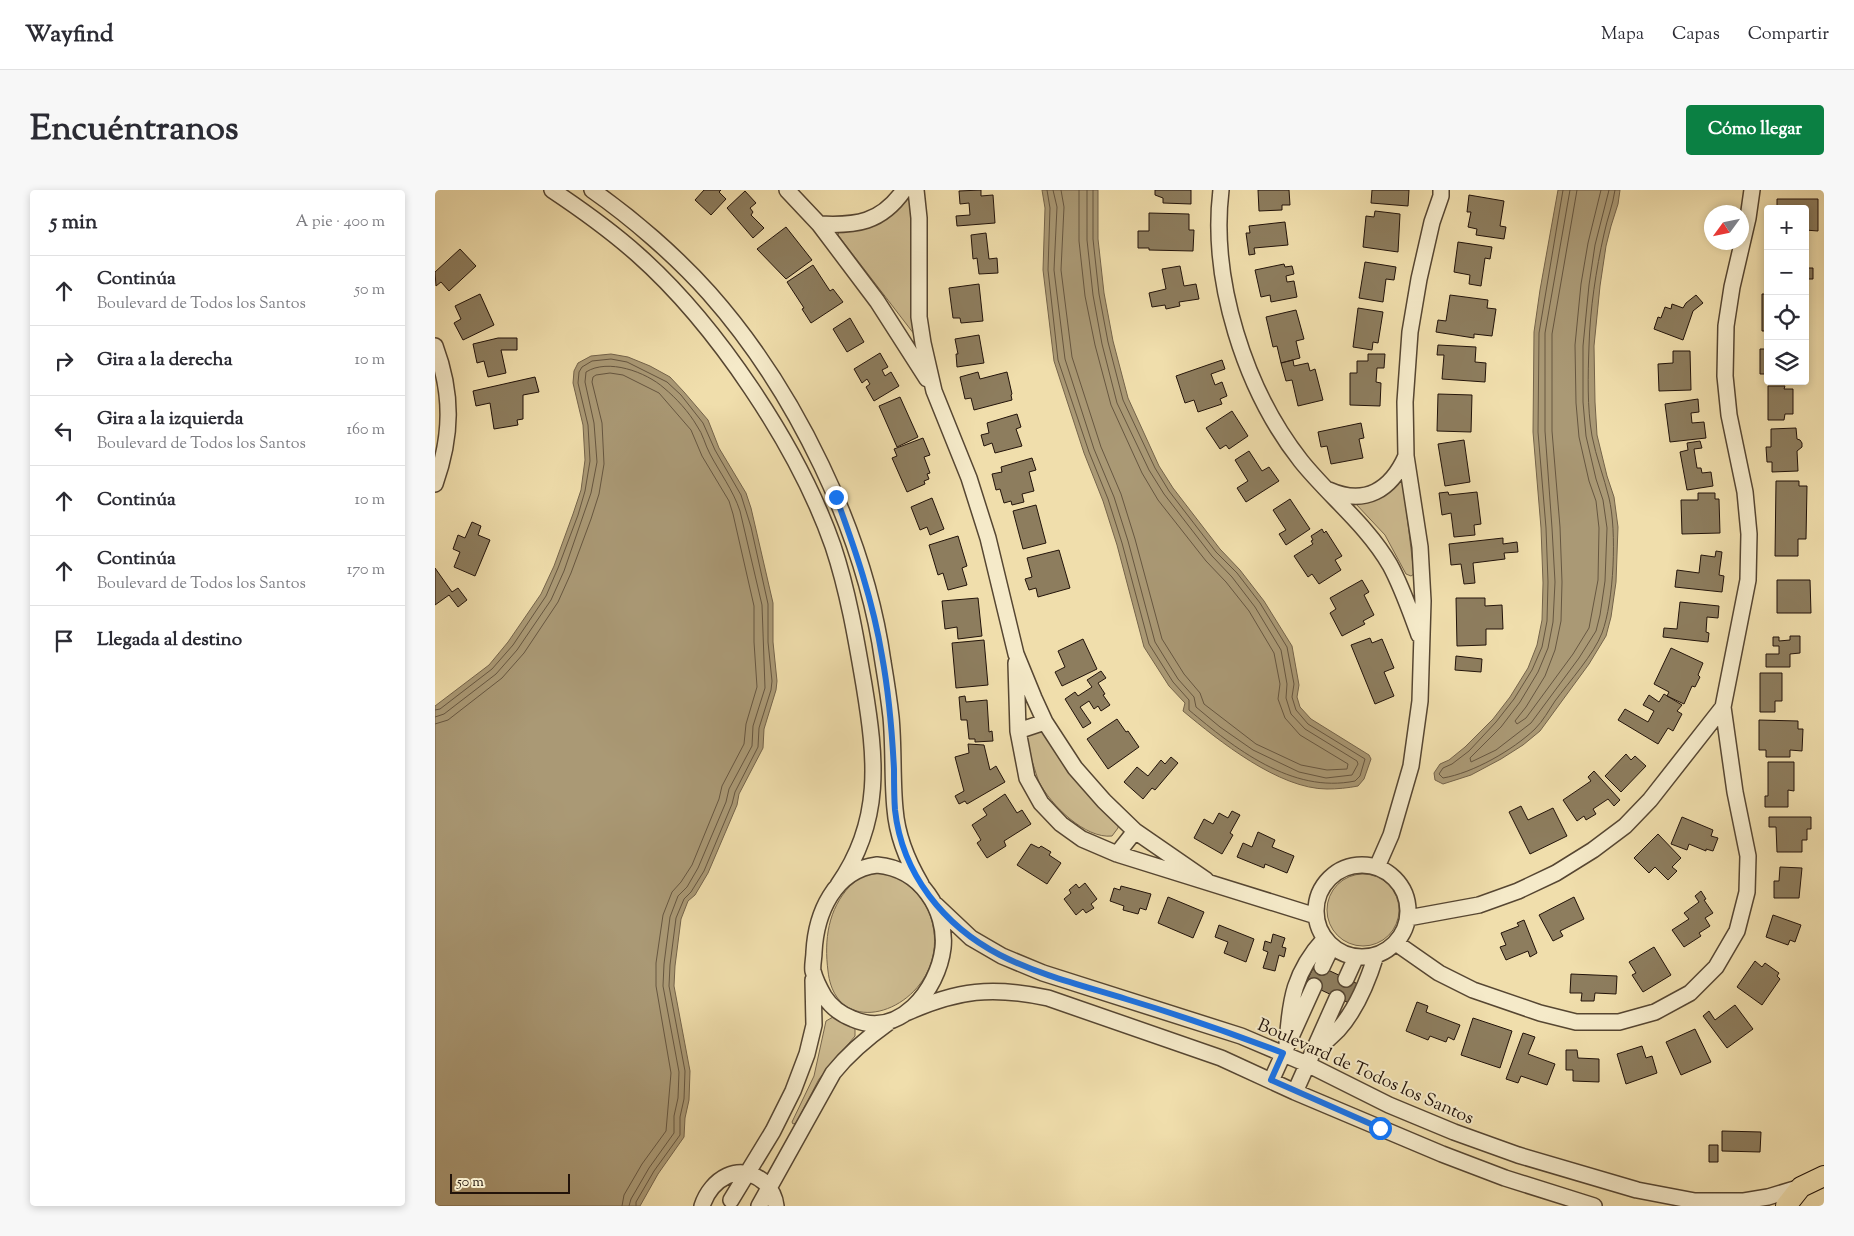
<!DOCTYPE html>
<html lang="es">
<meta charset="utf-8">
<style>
body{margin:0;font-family:"Sorts Mill Goudy",serif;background:#f7f7f7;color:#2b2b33}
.controls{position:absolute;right:15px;top:15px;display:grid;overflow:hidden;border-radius:5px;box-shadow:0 2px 8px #0003}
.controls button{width:45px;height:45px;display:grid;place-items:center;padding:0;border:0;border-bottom:1px solid #e1e1e2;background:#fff;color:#2b2b33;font:25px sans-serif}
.compass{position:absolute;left:1269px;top:15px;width:45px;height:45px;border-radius:50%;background:#fff;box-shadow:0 2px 8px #0003;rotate:237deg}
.scale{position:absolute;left:15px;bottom:12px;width:120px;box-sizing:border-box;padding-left:5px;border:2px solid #22130a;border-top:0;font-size:14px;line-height:18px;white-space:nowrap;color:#22130a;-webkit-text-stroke:4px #f5eac9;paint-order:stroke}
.stop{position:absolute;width:15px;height:15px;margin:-11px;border:4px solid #1a73e8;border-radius:50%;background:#fff}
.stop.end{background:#1a73e8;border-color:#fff;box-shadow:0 1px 5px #0008}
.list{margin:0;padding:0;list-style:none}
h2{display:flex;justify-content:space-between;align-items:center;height:65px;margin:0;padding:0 20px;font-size:21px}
h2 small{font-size:16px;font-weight:400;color:#7c7c81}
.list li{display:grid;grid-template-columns:32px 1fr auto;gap:15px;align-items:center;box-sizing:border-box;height:70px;padding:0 20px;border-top:1px solid #e1e1e2}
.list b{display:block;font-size:19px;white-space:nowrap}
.list p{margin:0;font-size:16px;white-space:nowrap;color:#7c7c81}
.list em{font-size:16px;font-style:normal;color:#7c7c81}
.icon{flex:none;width:28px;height:28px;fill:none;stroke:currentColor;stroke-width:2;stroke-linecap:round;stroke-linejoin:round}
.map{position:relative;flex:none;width:1389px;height:1016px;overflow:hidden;border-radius:5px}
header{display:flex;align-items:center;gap:30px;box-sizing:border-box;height:70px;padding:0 25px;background:#fff;border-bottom:1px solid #e1e1e2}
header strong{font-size:24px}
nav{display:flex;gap:28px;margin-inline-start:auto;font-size:18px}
.intro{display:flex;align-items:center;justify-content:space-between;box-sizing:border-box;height:120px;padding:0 30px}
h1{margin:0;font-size:35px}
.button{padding:12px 22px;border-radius:5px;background:#0b8043;color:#fff;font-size:18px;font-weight:700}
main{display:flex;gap:30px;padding:0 30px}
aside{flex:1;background:#fff;border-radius:5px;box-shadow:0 2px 8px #0003}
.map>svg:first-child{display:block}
</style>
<header>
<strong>Wayfind</strong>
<nav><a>Mapa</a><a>Capas</a><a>Compartir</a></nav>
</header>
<div class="intro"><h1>Encuéntranos</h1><a class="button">Cómo llegar</a></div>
<main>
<aside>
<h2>5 min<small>A pie · 400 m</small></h2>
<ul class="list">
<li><svg class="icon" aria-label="ahead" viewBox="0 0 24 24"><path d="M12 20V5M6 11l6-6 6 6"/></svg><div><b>Continúa</b><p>Boulevard de Todos los Santos</p></div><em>50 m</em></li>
<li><svg class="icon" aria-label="right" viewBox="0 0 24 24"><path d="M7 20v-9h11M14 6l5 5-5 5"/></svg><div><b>Gira a la derecha</b></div><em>10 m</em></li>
<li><svg class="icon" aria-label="left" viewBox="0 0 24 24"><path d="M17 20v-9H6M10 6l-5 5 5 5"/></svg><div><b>Gira a la izquierda</b><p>Boulevard de Todos los Santos</p></div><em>160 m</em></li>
<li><svg class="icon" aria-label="ahead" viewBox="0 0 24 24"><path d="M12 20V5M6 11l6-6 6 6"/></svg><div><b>Continúa</b></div><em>10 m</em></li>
<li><svg class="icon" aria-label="ahead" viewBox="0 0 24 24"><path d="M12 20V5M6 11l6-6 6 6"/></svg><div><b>Continúa</b><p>Boulevard de Todos los Santos</p></div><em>170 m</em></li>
<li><svg class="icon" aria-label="arrive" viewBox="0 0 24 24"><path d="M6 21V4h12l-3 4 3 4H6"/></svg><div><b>Llegada al destino</b></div></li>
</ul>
</aside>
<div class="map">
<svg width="1389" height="1016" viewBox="0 0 1389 1016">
<rect width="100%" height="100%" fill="#f0deac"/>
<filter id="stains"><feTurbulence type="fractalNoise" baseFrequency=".004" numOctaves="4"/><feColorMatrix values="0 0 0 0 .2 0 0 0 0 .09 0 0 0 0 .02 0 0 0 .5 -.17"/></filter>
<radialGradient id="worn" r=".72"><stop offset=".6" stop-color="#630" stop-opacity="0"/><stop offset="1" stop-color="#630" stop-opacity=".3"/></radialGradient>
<path fill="#cdbb90" stroke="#78674d" d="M471 8 479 12V144L403 45 405 39Z
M963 290 968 292 979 384 976 386 971 384 950 345 920 313Z
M595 540H611L684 632 683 638 677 646C650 649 616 615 604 592 602 587 600 580 598 574 594 563 589 552 595 540Z
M450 683C469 688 486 704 494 722 527 809 402 865 393 781 389 750 393 719 415 696 420 692 425 686 431 685 436 683 444 684 450 683Z
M892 720a36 36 0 1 1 72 0a36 36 0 1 1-72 0Z
M398 827 420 839V846L384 889 361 933 358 934 357 932 379 886 391 831Z"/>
<path fill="#aa9975" stroke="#74634a" d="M607 0H663V49L669 103 678 151 693 208 724 276 738 298 785 359 805 380 829 411 857 456 864 495 862 507 865 517 876 529 934 565 936 569 929 589 923 596C913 598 902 599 892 599 844 599 784 551 748 521L750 513 734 496 709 457 682 355 668 311 649 263 619 171 608 80 610 18Z
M1123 0H1185L1183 14 1176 36 1171 56 1165 96 1159 156 1160 212 1162 245 1172 286 1179 307 1183 337 1181 392 1176 427 1171 446 1154 474 1105 541 1088 555 1066 569 1036 585 1008 594 1000 590 999 583 1005 574 1014 570 1030 557 1058 529 1075 507 1093 478 1102 455 1107 430 1108 393 1106 338 1098 242 1099 142 1105 100Z
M176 164 193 167 215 176 235 187 249 202 273 230 284 258 311 303 316 318 338 413V452L342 491 341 500 329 539 328 558 304 604 302 615 273 683 260 705 253 711 246 729 240 776 239 796 255 881 254 910 250 928 249 947 223 984 205 1016H0V516L54 475 73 452 106 404 119 376 138 324 146 300 150 270 148 235 138 193 139 181 143 173 156 166Z"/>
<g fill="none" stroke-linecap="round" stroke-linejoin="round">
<path stroke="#665640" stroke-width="1" d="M612 0 615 18 613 80 623 170 654 262 673 309 687 353 714 454 738 492 754 510V520C799 558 857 604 920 591L925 586 930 569 873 534 861 520 857 507 859 494 852 457 825 413 802 383 781 362 734 301 720 278 688 210 673 152 664 104 658 49V0
M618 0 622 17 619 80 630 169 659 259 679 307 693 351 720 452 743 489 759 507 761 517 785 537 818 560 864 582 891 588 917 585 923 574 922 571 870 539 856 524 851 508 852 494 846 460 820 417 797 387 777 366 729 304 714 280 682 213 667 154 658 105 652 50V0
M626 0 629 17 626 80 637 167 666 257 686 304 700 349 727 449 749 484 765 503 769 514 821 554 866 575 892 580 912 579 913 574 865 545 850 528 843 509 845 494 839 463 814 421 791 392 771 371 723 310 707 283 676 215 660 155 650 106 644 51V0
M1128 0 1104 143 1103 242 1111 338 1113 392 1112 431 1107 457 1097 480 1079 509 1061 532 1034 561 1017 574 1008 578 1004 584 1008 588C1038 583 1078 560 1100 539 1108 531 1114 520 1120 511 1134 492 1159 464 1167 443 1179 411 1182 341 1174 308 1169 287 1161 267 1157 246 1152 217 1153 185 1154 156 1155 119 1161 80 1169 44 1172 29 1178 15 1180 0
M1135 0 1110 143V241L1117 338 1120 392 1118 432 1113 458 1103 482 1085 512 1066 537 1035 568 1036 572 1061 560 1096 533 1144 468 1161 441 1165 425 1170 391 1172 338 1168 310 1161 289 1151 246 1148 212V156L1154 95 1160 55 1174 0
M1142 0 1117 144V241L1125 337 1127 392 1126 431 1120 460 1110 486 1091 517 1080 531 1082 534 1091 528 1138 464 1154 438 1163 390 1164 338 1161 311 1154 291 1144 247 1141 213 1140 155 1146 94 1153 53 1166 0
M0 520 5 519 57 479 78 455 111 406 123 378 143 325 150 301 155 271 153 235 143 193 144 182 147 177 157 171 176 169 192 172 232 192 246 205 268 233 280 260 306 305 316 337 333 414V452L337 491 336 500 324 538 323 557 300 602 297 614 269 681 256 702 249 709 241 728 235 775 234 796 250 881 249 909 245 927V945L219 981 201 1012V1016
M0 527 9 524 61 484 82 460 116 410 129 381 156 303 162 272 159 233 150 192 151 182C173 168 211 182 229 198 241 208 254 222 262 236 268 244 270 255 275 264 285 283 298 300 305 321L327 415 330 498 318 536 317 556 294 599 291 612 263 678 252 697 243 706 235 727 229 774 228 796 244 882 243 908 239 926V943L214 978 196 1009 194 1016
M0 534 13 530 67 488 89 463 123 412 136 383 156 329 164 304 169 274 167 233 157 192 158 187 161 185 175 183 188 185 224 203 256 240 267 266 294 311 298 324 319 416V452L322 497 311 534 309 554 287 596 284 609 257 675 246 692 237 702 228 725 221 773V796L236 883 231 941 207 974 189 1005 187 1016"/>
</g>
<path fill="#8d7d5e" stroke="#22130a" d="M269 0H286L284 2 291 9 276 25 260 10Z
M546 0V6L558 5 560 33 522 36 521 26 535 25 534 13 525 14 524 1Z
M720 0H756V14L728 13V8L720 5Z
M823 0H854L855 15H847V20L824 21Z
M937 0H974L973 16 936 13Z
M310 1 321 13 315 18 318 22 316 25 329 38 318 48 292 18Z
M1034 5 1069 11 1065 36 1071 37 1069 49 1041 45 1042 39 1033 37 1036 22H1032Z
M1342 9H1383V41L1370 40V19H1342Z
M940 21 965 24 963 62 928 57 931 26 939 27Z
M714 23 754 24V40H759L758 61 714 60V58H703V41H714Z
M850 32 853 55 819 58 820 64 814 65 811 43H815L814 36Z
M351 37 377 70 351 89 322 59Z
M551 43 554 69 562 68 563 83 544 84 542 68 538 69 536 45Z
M1370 48H1373V78H1378V89H1370Z
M1023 52 1057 57 1055 69 1050 68 1046 96 1034 94 1035 85 1019 82Z
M25 59 41 76 14 101 6 92 1 96 0 82Z
M930 72 961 77 959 90 951 89 948 112 924 108Z
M849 74 850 77 857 76 859 84 851 86 852 92 859 91 862 107 836 112 835 105 826 107 820 80Z
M378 75 395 101 398 99 408 112 376 133 367 119 369 118 352 92Z
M745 76 749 96 761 94 764 109 744 112 745 116 731 119 730 115 717 117 714 103 731 99 727 79Z
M544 94 548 131 526 133 525 128H518L514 98Z
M45 104 59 135 28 150 19 133 26 129 20 116Z
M1327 104H1333V141H1327Z
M1015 105 1053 110 1052 118 1061 119 1057 146 1039 144V148L1001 142 1003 130 1011 131Z
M1261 105 1268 113 1258 121 1248 150 1219 139 1223 127 1226 128 1230 117 1236 119 1237 114 1248 118 1251 113Z
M923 118 948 122 943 153 938 152 937 160 918 157Z
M861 120 869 149 861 151 865 168 846 173 842 156 838 157 831 127Z
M415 128 429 152 412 162 398 139Z
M544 145 549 173 522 177 521 164H523L520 149Z
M63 148H82V160H66L71 183 53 187 49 171 42 173 38 154Z
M1003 155 1041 157 1040 172 1051 173 1050 192 1007 189 1009 165H1002Z
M1325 159H1333V184H1325Z
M1238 161H1255L1256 200 1224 201 1223 174 1238 173Z
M445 163 453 177 447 180 450 186 456 182 464 196 439 211 431 197 435 194 432 189 427 193 419 179Z
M933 164H950L949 178H942L941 192 946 193 945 216 915 215V183H922V171H933Z
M787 170 790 179 776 184 780 195 787 192 792 206 785 209 787 214 763 222 759 210 750 213 741 186Z
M858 170 859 176 873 173 875 181 880 179 888 210 863 216 857 190 851 191 846 173Z
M543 182 545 189 572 182 577 204 576 205 577 210 539 220 536 208 530 209 525 187Z
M100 187 104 202 88 205V229L82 230 83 235 59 239 55 213 41 216 38 201Z
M1333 196H1350L1349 199H1358V224H1350L1349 230H1333Z
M1003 204 1037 205 1036 242 1002 241Z
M465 207 483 247 462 257 444 216Z
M1263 209 1264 222 1256 223 1257 233 1269 232 1271 248 1235 252 1230 214Z
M797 221 813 246 794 259 791 255 785 259 771 238Z
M582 224 586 237 581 239 587 256 560 263 557 253 549 256 546 245 554 243 552 233Z
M926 233 929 248 924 249 928 268 896 274 892 256 886 257 883 242Z
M1361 238 1362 249 1365 250 1367 253V257L1362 261 1363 281 1337 282V272H1332L1331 257H1336V239Z
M488 248 495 265 489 267 495 283 492 284 494 289 489 291 490 294 472 302 457 268 462 266 459 259Z
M1029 250 1035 292 1010 296 1003 254Z
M1265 251 1267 258 1259 259 1262 278H1266L1267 283 1276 282 1278 296 1252 300 1245 262 1253 260 1252 253Z
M814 261 827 281 834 277 844 291 811 312 802 298 813 291 800 270Z
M597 268 601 280 594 282 599 301 587 304 589 312 577 315 576 311 569 313 565 299 561 300 557 284 567 282 566 277Z
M1341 291H1364V296H1372L1371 349H1363V366H1340Z
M1013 302 1014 305 1042 302 1046 334 1039 335 1040 345 1019 347 1016 323 1007 325 1004 303Z
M1263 303H1280V309H1284L1285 343 1247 344 1246 310H1263Z
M497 308 509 339 495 345 492 337 485 340 476 317Z
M855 309 875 339 851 355 844 344 851 340 838 320Z
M601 315 611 353 588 359 578 321Z
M37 332 46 336 43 345 55 350 40 386 19 377 25 362 18 359 23 345 30 348Z
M887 339 889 343 891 341 907 366 900 370 906 380 884 394 877 384 873 387 859 366 878 354 876 351 878 350 876 346Z
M523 346 532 376 527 378 532 395 513 400 508 383 503 385 494 355Z
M1068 348V354L1082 352 1083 362 1069 363 1070 369 1038 373 1040 393 1029 394 1026 374 1016 375 1014 354Z
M624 360 635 398 603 407 601 398 594 400 590 389 597 387 592 368Z
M1281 361 1287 362 1284 385 1289 386 1287 402 1240 397 1242 380 1264 383 1266 365 1280 367Z
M0 378 17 402 23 398 32 410 23 417 14 405 0 415Z
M927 390 934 402 929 405 939 425 928 431 930 434 907 446 895 423 901 419 895 408Z
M1342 390H1375L1376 423H1342Z
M543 408 547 446 523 449 522 437 510 439 507 411Z
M1021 408H1050V416L1067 415 1068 439H1051V455L1022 456Z
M1245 412 1284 416 1283 428 1272 427 1271 442 1274 443 1273 452 1228 447 1229 438 1242 439Z
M1355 446H1365V463L1355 464V477H1331V464H1344V456H1338V447H1344V451L1355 450Z
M935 448 937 453 947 449 959 478 949 482 959 506 940 514 916 455Z
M648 449 662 479 627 496 620 482 630 477 623 461Z
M549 450 553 495 521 498 517 453Z
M1236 458 1268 473 1263 485 1265 487 1260 497 1257 496 1249 514 1232 506 1234 502 1219 494Z
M1021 466 1047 469 1046 482 1020 480Z
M666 481 671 488 663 493 670 504 668 505 675 515 666 521 663 516 659 519 654 511 645 517 656 533 648 538 630 509 640 502 643 506 657 497 652 490Z
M1325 483H1347V511H1340V522H1325Z
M1229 504 1247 515 1242 521 1247 524 1238 541 1233 538 1223 554 1183 530 1190 519 1213 532 1219 521 1208 515 1214 505 1224 512Z
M530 506 531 512 552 510 554 542 557 541 558 551 540 552V549H534L532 530H526L524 507Z
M682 529 691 542 693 541 704 557 673 579 652 549Z
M1324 530 1363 531V539H1368L1367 561 1355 560V567H1331V560H1324Z
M533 554 549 555 555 580 561 576 570 592 532 614 530 611 524 614 520 606 529 601 520 567 534 563Z
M1191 564 1196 570 1200 566 1211 576 1186 602 1170 586Z
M736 567 743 573 720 600 717 598 708 609 689 592 702 577 713 586 726 570 730 574Z
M1333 572H1359V601L1353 600V617H1330V606H1333Z
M1159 581 1185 610 1179 616 1173 609 1158 619 1161 624 1151 630 1149 626 1142 631 1128 610 1156 591 1153 587Z
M570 604 582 623 587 620 596 634 569 651 571 656 552 668 542 653 546 650 537 635 552 625 548 619Z
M1086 616 1093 630 1118 618 1132 646 1095 664 1074 622Z
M797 621 805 625 795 643 798 645 787 664 759 648 769 629 778 634 784 623 793 628Z
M1247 627 1278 640 1276 646 1283 648 1278 661 1271 659V661L1254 654 1252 660 1236 654Z
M1334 627H1376V639H1372V650H1367V662H1342L1341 637H1334Z
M823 642 840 650 837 657 859 666 852 683 830 674 829 678 802 667 808 653 817 657Z
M1223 644 1246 668 1237 677 1242 681 1233 690 1220 677 1214 683 1199 668Z
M596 654 604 658 606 656 616 662 614 665 626 673 612 694 582 675Z
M1345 677 1367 678 1364 708H1339V691H1344Z
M650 693 662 709 656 714 659 718 651 723 648 719 641 725 629 709 636 703 634 700 641 694 644 698Z
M686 696 716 704 711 720 705 718 703 724 688 720 689 716 675 711 679 698 685 700Z
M1266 701 1271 709 1269 710 1278 723 1270 728 1275 736 1264 743 1266 746 1249 757 1237 740 1254 729 1249 723 1264 712 1260 706Z
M733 707 769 722 758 748 723 733Z
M1139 707 1149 729 1125 741 1128 746 1118 751 1104 725Z
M1338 725 1366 735 1360 752 1355 750 1353 755 1331 747Z
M1089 730 1102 763 1095 767 1093 761 1071 770 1065 757 1071 755 1066 743 1084 736 1082 733Z
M784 735 819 749 811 772 789 763 793 752 780 747Z
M838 744 850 748 847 757 851 758 849 767 844 765 840 781 828 778 833 762 828 760 830 751 836 753Z
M1219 757 1236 785 1208 802 1197 785 1201 783 1194 772Z
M1320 771 1327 777 1330 773 1344 783 1342 786 1345 789 1327 815 1302 797Z
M880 774 923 794 914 813 871 793Z
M1136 784 1182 786 1181 804 1160 803 1159 811H1146L1147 803H1135Z
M982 812 993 816 991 822 1025 835 1019 850 1013 847 1011 852 995 846 993 850 971 841Z
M1300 815 1318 839 1292 858 1268 826 1274 821 1280 830Z
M1038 828 1077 841 1065 878 1026 865Z
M1260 839 1276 872 1246 885 1231 852Z
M1088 843 1100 847 1093 864 1120 874 1112 895 1086 886 1083 893 1071 889Z
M1207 856 1211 868 1217 866 1222 883 1191 894 1182 864Z
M1131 860H1142L1143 868 1164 869V892L1138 891V880H1131Z
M1287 941 1326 942 1325 962 1287 961Z
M1274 955H1283V972H1274Z"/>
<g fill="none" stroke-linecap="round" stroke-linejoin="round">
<g stroke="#564632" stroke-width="18">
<path id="minor" d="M117 0C147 20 175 40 202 64 281 134 363 256 398 356 413 401 421 448 429 495 441 568 448 631 403 695
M157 0C197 28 241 66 274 103 360 200 430 343 448 472 451 490 454 509 456 527 459 558 457 589 460 619 462 645 473 672 486 694
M352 0 384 34 442 111 492 189
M481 0 484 28V127L488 153 499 201 534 288 553 348 581 464 599 508 610 532 640 578 669 611 700 641 771 690
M786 0C775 90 810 200 866 271 894 306 932 335 955 375 967 397 975 421 984 445
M384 34C421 36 446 33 469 0
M0 156C18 204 17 246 0 294
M894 300C930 316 956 300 971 266
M581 473 583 541 592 588 606 613 626 634 647 649 682 664 881 726
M583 541 610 532
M682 664 700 641
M442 675C463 677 481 687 493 704 504 719 510 739 508 758 503 800 464 849 418 829 405 824 396 817 389 806 385 799 380 789 378 781 377 776 379 768 379 762 381 724 399 680 442 675Z
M881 721a46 46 0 1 1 92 0a46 46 0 1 1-92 0Z
M942 677 956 645 976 576 985 511 988 411 985 357 971 266 970 212 975 142 984 89 997 32 1006 6V0
M501 715 536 748 567 766 608 783 806 846 872 874 954 915 1019 942 1083 965 1202 1000 1260 1011H1309L1333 1007 1366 997
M973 728 1044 715 1083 701 1121 683 1158 660 1190 636 1215 610 1288 517 1313 390 1314 344 1310 302 1294 225 1290 186 1291 136 1297 97 1313 28 1317 0
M961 753 1004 783 1038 800 1105 823 1141 832H1184L1220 822 1255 803 1281 777 1302 741 1312 702 1313 666 1300 602 1288 517
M887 777 897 756
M911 789 921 767
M471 823C523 800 557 796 613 808L786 868 860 902 1007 964 1070 988 1159 1016
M852 854C855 809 859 782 890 748
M877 864C886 856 895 848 903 840 922 819 933 791 941 765
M836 891 879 796
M860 902 902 808
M296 1010 338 941 358 901 372 864 379 835 378 790
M267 1016C276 989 304 971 329 992 336 999 340 1006 341 1016
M324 1016 398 883C414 863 432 848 453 833"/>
</g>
<g stroke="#22130a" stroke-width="22">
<path id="major" d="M1351 1016 1366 997 1389 986"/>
</g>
<use href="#minor" stroke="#f5eac9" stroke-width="15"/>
<use href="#major" stroke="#f0deac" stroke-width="20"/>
</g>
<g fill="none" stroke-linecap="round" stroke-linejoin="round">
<path stroke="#1a73e8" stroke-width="6" d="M401 307C420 359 438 411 447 466 454 504 457 541 459 579 459 593 459 607 460 620 467 684 509 736 565 765 604 785 649 796 691 809 744 825 796 843 848 863L836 890 945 938"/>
</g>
<g text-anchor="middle" stroke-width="4" stroke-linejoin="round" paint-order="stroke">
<g font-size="18" fill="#22130a" stroke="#f5eac9">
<text transform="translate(931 881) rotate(24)" y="6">Boulevard de Todos los Santos</text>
</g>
</g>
<rect width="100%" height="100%" filter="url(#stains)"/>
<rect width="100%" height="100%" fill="url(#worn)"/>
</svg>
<div class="controls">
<button>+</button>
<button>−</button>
<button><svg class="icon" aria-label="locate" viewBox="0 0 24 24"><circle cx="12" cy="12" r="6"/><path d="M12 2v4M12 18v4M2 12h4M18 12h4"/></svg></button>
<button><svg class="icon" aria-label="layers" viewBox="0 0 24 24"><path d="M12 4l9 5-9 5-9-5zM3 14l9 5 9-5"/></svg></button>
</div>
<svg class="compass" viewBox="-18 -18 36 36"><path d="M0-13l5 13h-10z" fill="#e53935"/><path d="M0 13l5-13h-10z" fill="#7c7c81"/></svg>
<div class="scale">50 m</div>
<div class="stop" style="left:945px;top:938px"></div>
<div class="stop end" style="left:401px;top:307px"></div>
</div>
</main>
